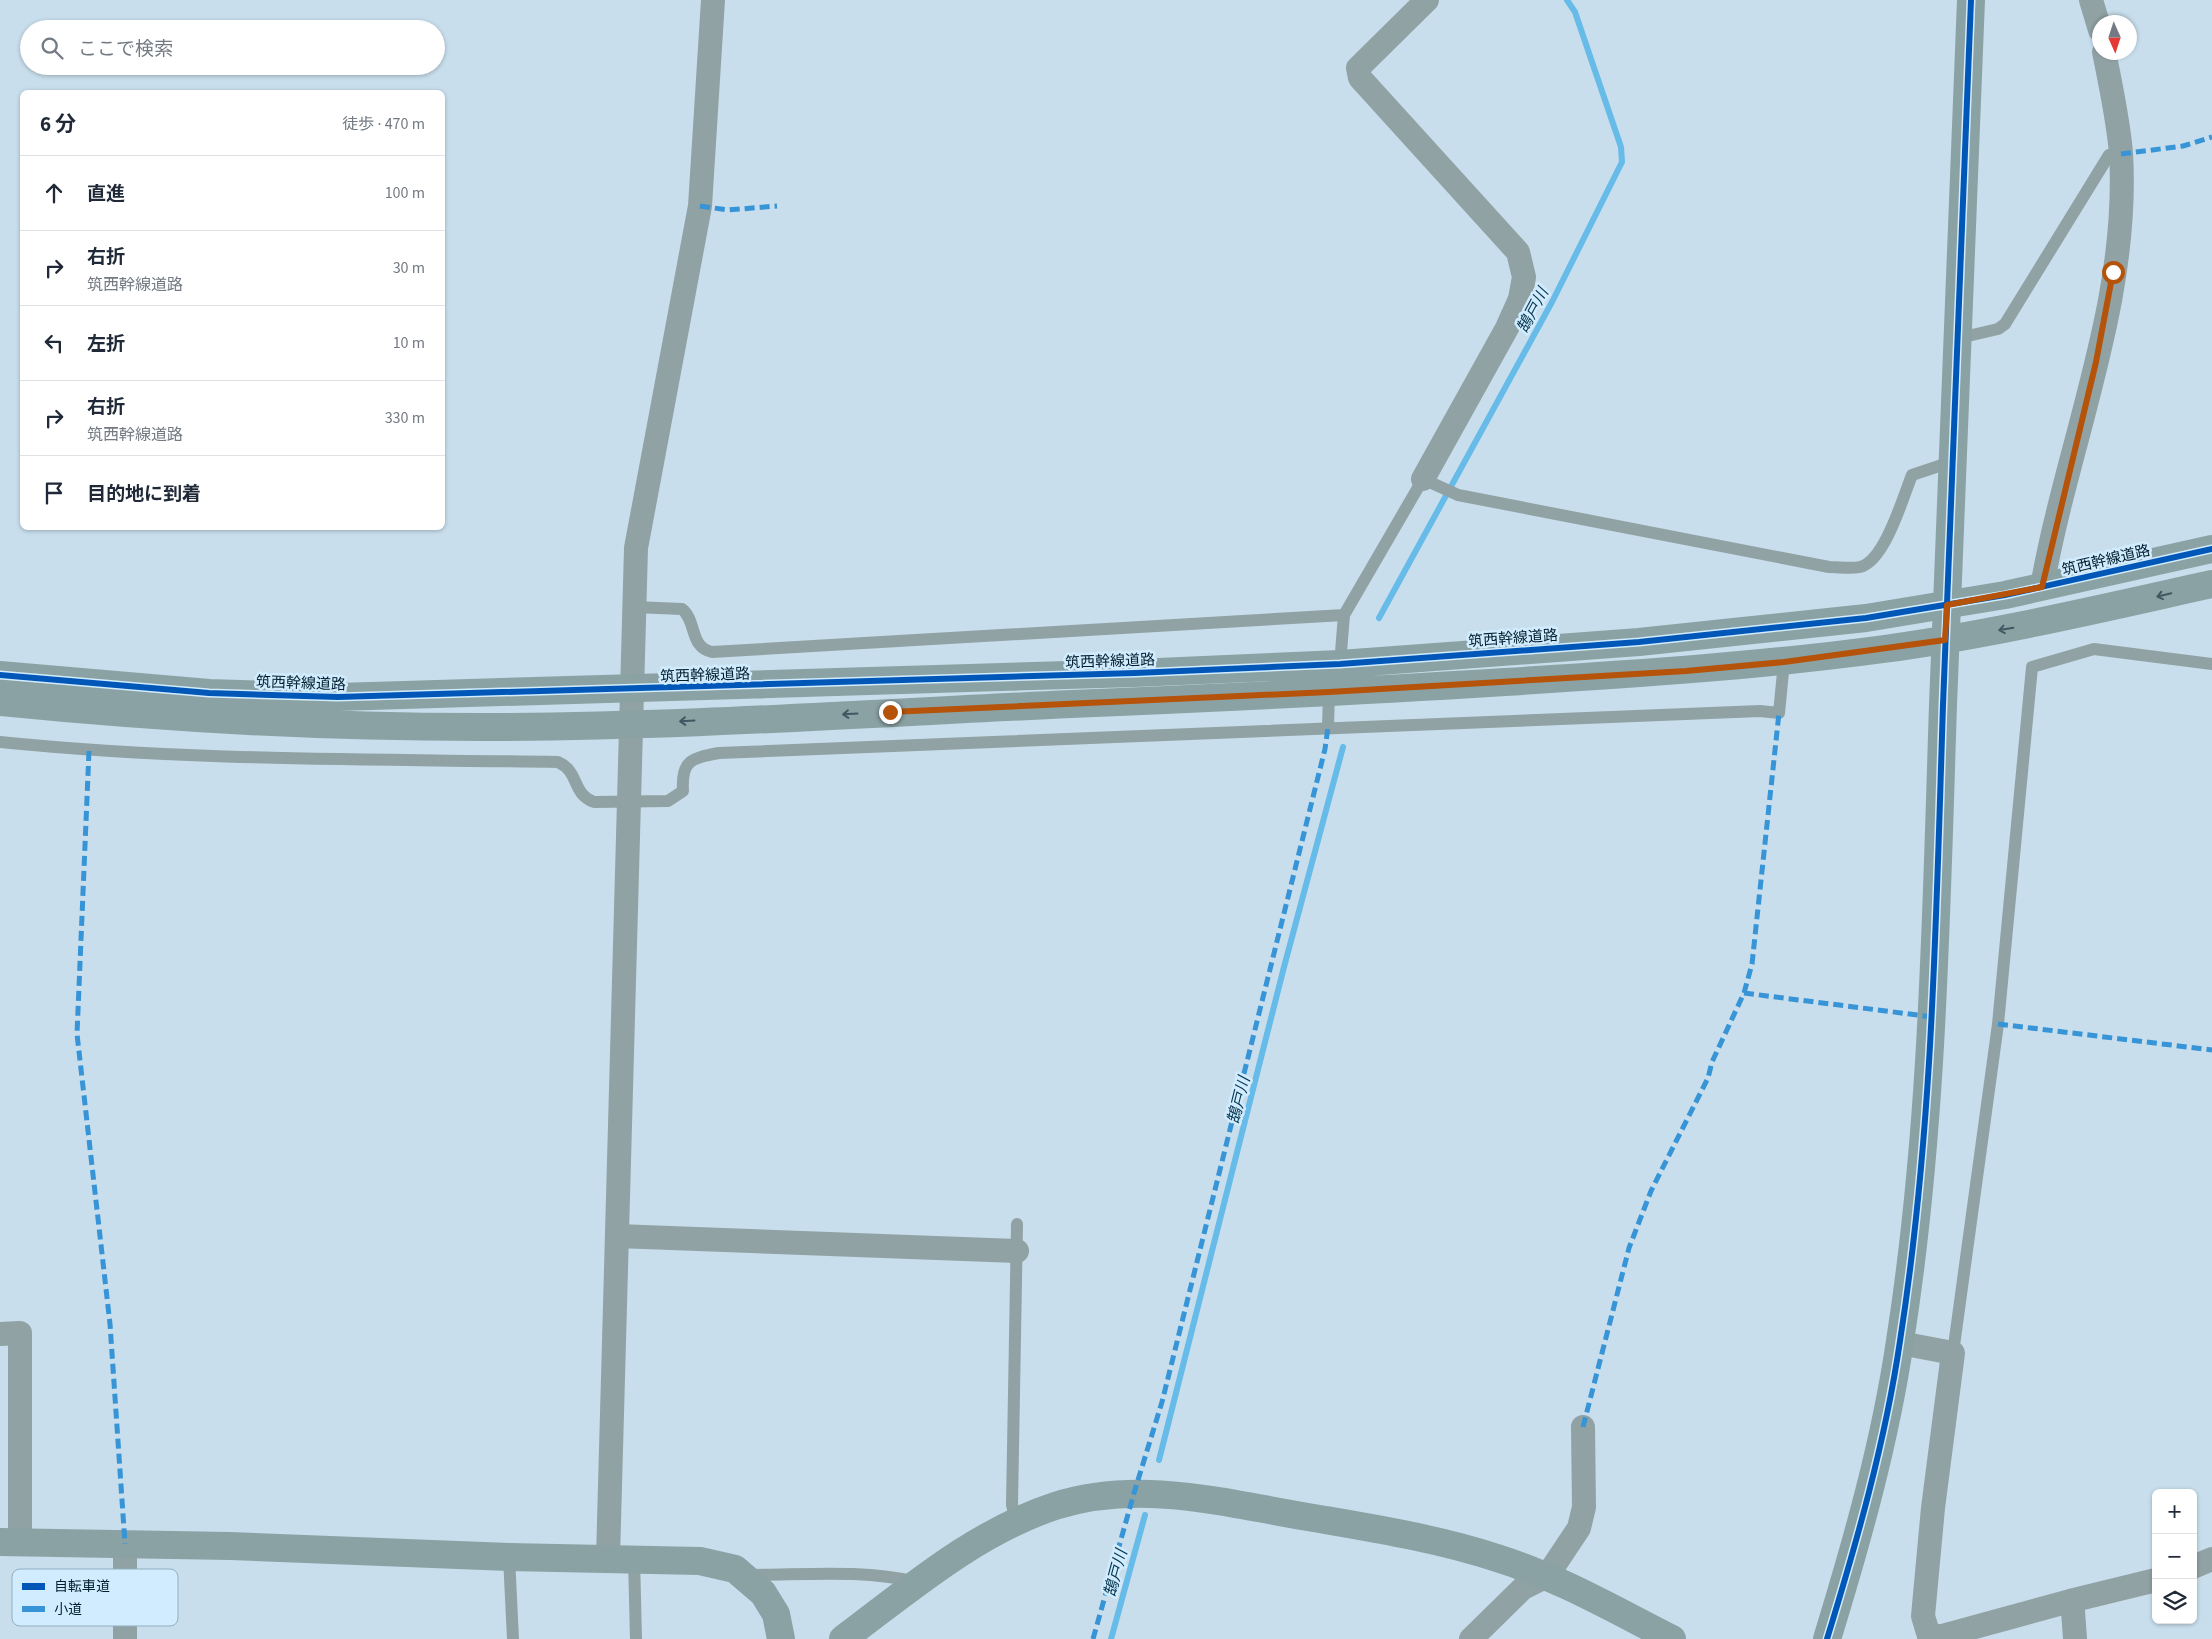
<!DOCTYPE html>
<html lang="ja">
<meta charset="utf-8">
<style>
body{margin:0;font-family:"Source Sans 3","Noto Sans JP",sans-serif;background:#f6f6f7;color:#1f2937}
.controls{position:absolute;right:15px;bottom:15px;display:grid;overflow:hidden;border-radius:8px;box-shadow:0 1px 4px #0004}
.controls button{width:45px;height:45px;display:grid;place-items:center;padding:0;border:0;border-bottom:1px solid #e0e1e3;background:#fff;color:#1f2937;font:25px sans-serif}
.compass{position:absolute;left:2092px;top:15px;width:45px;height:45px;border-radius:50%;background:#fff;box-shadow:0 1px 4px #0004;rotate:177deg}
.stop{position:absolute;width:15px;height:15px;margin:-11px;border:4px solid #b45309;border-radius:50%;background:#fff}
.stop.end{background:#b45309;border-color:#fff;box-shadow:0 1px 5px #0008}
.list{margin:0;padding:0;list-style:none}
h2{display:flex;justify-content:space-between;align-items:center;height:65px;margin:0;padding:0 20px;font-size:21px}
h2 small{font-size:16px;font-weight:400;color:#747a83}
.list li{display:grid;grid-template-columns:32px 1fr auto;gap:15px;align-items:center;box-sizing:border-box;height:75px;padding:0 20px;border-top:1px solid #e0e1e3}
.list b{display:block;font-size:19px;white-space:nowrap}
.list p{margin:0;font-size:16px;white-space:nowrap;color:#747a83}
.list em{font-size:16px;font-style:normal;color:#747a83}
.icon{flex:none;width:28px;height:28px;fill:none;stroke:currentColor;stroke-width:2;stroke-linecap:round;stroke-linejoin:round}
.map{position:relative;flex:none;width:2212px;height:1639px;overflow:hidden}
.search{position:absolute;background:#fff;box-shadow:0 1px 4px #0004;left:20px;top:20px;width:425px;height:55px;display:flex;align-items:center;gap:12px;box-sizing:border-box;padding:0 18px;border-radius:28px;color:#747a83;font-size:19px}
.panel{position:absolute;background:#fff;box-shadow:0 1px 4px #0004;left:20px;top:90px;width:425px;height:440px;border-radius:8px}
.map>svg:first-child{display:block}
</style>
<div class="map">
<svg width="2212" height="1639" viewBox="0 0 2212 1639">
<rect width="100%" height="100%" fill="#c8deec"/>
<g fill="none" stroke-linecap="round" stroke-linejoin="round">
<path stroke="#66bbe8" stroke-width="6" d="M1379 618 1552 302 1622 162 1621 147 1575 12 1567 0
M1159 1460 1284 967 1343 747
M1111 1639 1145 1515"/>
<path stroke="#91a2a4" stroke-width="12" d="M1955 339 1998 329 2005 324 2109 155 2121 154
M634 607 682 609C697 621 689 647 712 652L1344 615
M1340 664 1344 615 1423 479 1458 495 1829 567C1839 567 1851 569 1860 567 1885 561 1903 497 1912 475L1951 462
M1328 727 1329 692
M0 742C186 761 372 759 558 762 580 772 571 793 594 802L668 801 683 791C681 760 692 758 719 753L1760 711 1779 713 1784 662
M1953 1353 1998 1024 2032 667 2094 649 2212 664
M1016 1521 1012 1505 1017 1224
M509 1557 513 1639
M634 1558 636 1639
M748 1575C804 1575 862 1569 917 1582"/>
<path stroke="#91a2a4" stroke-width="24" d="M2091 0 2100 30
M1423 479 1507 328 1520 299 1524 277 1518 252 1360 78 1358 68 1427 0
M2042 587C2067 444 2130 302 2121 153 2118 119 2111 86 2104 52
M617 1236 1017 1251
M0 1334 20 1333V1542
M1900 1343 1953 1353 1933 1508 1923 1616 1929 1636H1942L2070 1601 2156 1580
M608 1558 636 548 700 206 713 0
M2193 1567 2212 1559
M2070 1601 2073 1611 2075 1639
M125 1639V1544
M1471 1639 1523 1588 1547 1576 1579 1528 1584 1507 1583 1427"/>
<path stroke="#8ba2a4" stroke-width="28" d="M0 675 209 693 338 697 1135 673 1340 664 1639 642 1866 618 2005 595 2212 549
M0 702C159 718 319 727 479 727 676 727 874 713 1071 704 1216 698 1361 691 1505 682 1632 674 1758 666 1884 649 1994 634 2103 608 2212 584
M0 1542 230 1546 509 1557 700 1561 735 1569 763 1593 776 1614 781 1639
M843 1639C910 1589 976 1532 1055 1506 1140 1479 1224 1503 1308 1517 1371 1528 1436 1538 1497 1558 1558 1577 1615 1610 1672 1639
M1827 1639C1857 1541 1885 1443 1900 1341 1933 1130 1936 917 1943 705 1951 470 1960 235 1971 0"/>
<path stroke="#3694d7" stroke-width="5" stroke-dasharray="10 5" stroke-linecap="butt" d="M2121 154 2183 146 2212 137
M700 206 728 210 777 206
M89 751 77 1034 110 1324 125 1544
M1744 993 1752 964 1779 713
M1998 1024 2212 1050
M1583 1427 1629 1248 1651 1191 1708 1078 1712 1062 1744 993 1933 1017
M1093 1639 1134 1493 1162 1402 1325 749 1328 727"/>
<g stroke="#d1ecfe" stroke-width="9">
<path id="cycleway" d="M0 675 209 693 338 697 1135 673 1340 664 1639 642 1866 618 2005 595 2212 549
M1827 1639C1857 1541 1885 1443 1900 1341 1933 1130 1936 917 1943 705 1951 470 1960 235 1971 0"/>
</g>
<use href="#cycleway" stroke="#0057b8" stroke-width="6"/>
</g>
<defs><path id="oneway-shaft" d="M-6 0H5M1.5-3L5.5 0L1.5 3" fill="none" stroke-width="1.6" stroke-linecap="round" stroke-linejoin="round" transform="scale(1.25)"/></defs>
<g stroke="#3f5963">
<use href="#oneway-shaft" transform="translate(2164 595) rotate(167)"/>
<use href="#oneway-shaft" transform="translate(2006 629) rotate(170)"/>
<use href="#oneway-shaft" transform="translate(850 714) rotate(177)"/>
<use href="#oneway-shaft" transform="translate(687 721) rotate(177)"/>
</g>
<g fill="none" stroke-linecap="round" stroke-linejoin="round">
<path stroke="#b45309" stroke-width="6" d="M890 712 1329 692 1686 671 1784 662 1945 640 1947 605 2042 587 2096 362 2113 272"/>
</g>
<g text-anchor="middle" stroke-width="5" stroke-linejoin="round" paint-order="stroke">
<g font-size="15" fill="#011e2d" stroke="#d1ecfe">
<text transform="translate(2106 560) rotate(-13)" y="5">筑西幹線道路</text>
<text transform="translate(1513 638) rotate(-4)" y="5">筑西幹線道路</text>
<text transform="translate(1110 661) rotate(-2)" y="5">筑西幹線道路</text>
<text transform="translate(705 675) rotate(-2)" y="5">筑西幹線道路</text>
<text transform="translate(301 683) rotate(2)" y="5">筑西幹線道路</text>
</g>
<g font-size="16" font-style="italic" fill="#06374e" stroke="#d1ecfe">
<text transform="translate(1532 310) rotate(-62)" y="6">鵠戸川</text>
<text transform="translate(1238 1100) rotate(-76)" y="6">鵠戸川</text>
<text transform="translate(1115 1573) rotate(-75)" y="6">鵠戸川</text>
</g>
</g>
<rect x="12" y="1569" width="166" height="57" rx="8" fill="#d1ecfe" stroke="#93aebf" stroke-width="1"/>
<rect x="22" y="1583" width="23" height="7" fill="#0057b8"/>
<rect x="22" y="1606" width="23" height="6" fill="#3694d7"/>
<g font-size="14" fill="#011e2d">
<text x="54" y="1591">自転車道</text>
<text x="54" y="1614">小道</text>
</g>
</svg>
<div class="controls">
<button>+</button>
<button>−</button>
<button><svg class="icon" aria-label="layers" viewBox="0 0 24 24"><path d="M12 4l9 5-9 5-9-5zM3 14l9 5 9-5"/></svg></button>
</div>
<svg class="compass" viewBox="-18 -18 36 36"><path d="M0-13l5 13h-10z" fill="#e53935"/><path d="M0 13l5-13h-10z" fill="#747a83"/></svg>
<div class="stop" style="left:2113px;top:272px"></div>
<div class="stop end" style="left:890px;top:712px"></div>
<div class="search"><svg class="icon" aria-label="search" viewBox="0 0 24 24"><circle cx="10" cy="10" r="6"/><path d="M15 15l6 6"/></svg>ここで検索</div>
<section class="panel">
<h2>6 分<small>徒歩 · 470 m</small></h2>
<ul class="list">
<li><svg class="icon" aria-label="ahead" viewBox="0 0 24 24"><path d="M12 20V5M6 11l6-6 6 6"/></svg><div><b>直進</b></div><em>100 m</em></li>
<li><svg class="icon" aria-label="right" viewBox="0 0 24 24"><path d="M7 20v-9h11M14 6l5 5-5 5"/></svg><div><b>右折</b><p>筑西幹線道路</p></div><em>30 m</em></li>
<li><svg class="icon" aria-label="left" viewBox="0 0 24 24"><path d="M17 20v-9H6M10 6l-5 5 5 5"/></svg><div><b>左折</b></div><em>10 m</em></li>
<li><svg class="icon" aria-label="right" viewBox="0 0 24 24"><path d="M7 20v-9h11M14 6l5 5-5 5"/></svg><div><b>右折</b><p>筑西幹線道路</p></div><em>330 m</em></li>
<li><svg class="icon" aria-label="arrive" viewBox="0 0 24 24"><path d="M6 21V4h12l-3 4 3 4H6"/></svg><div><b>目的地に到着</b></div></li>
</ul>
</section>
</div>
